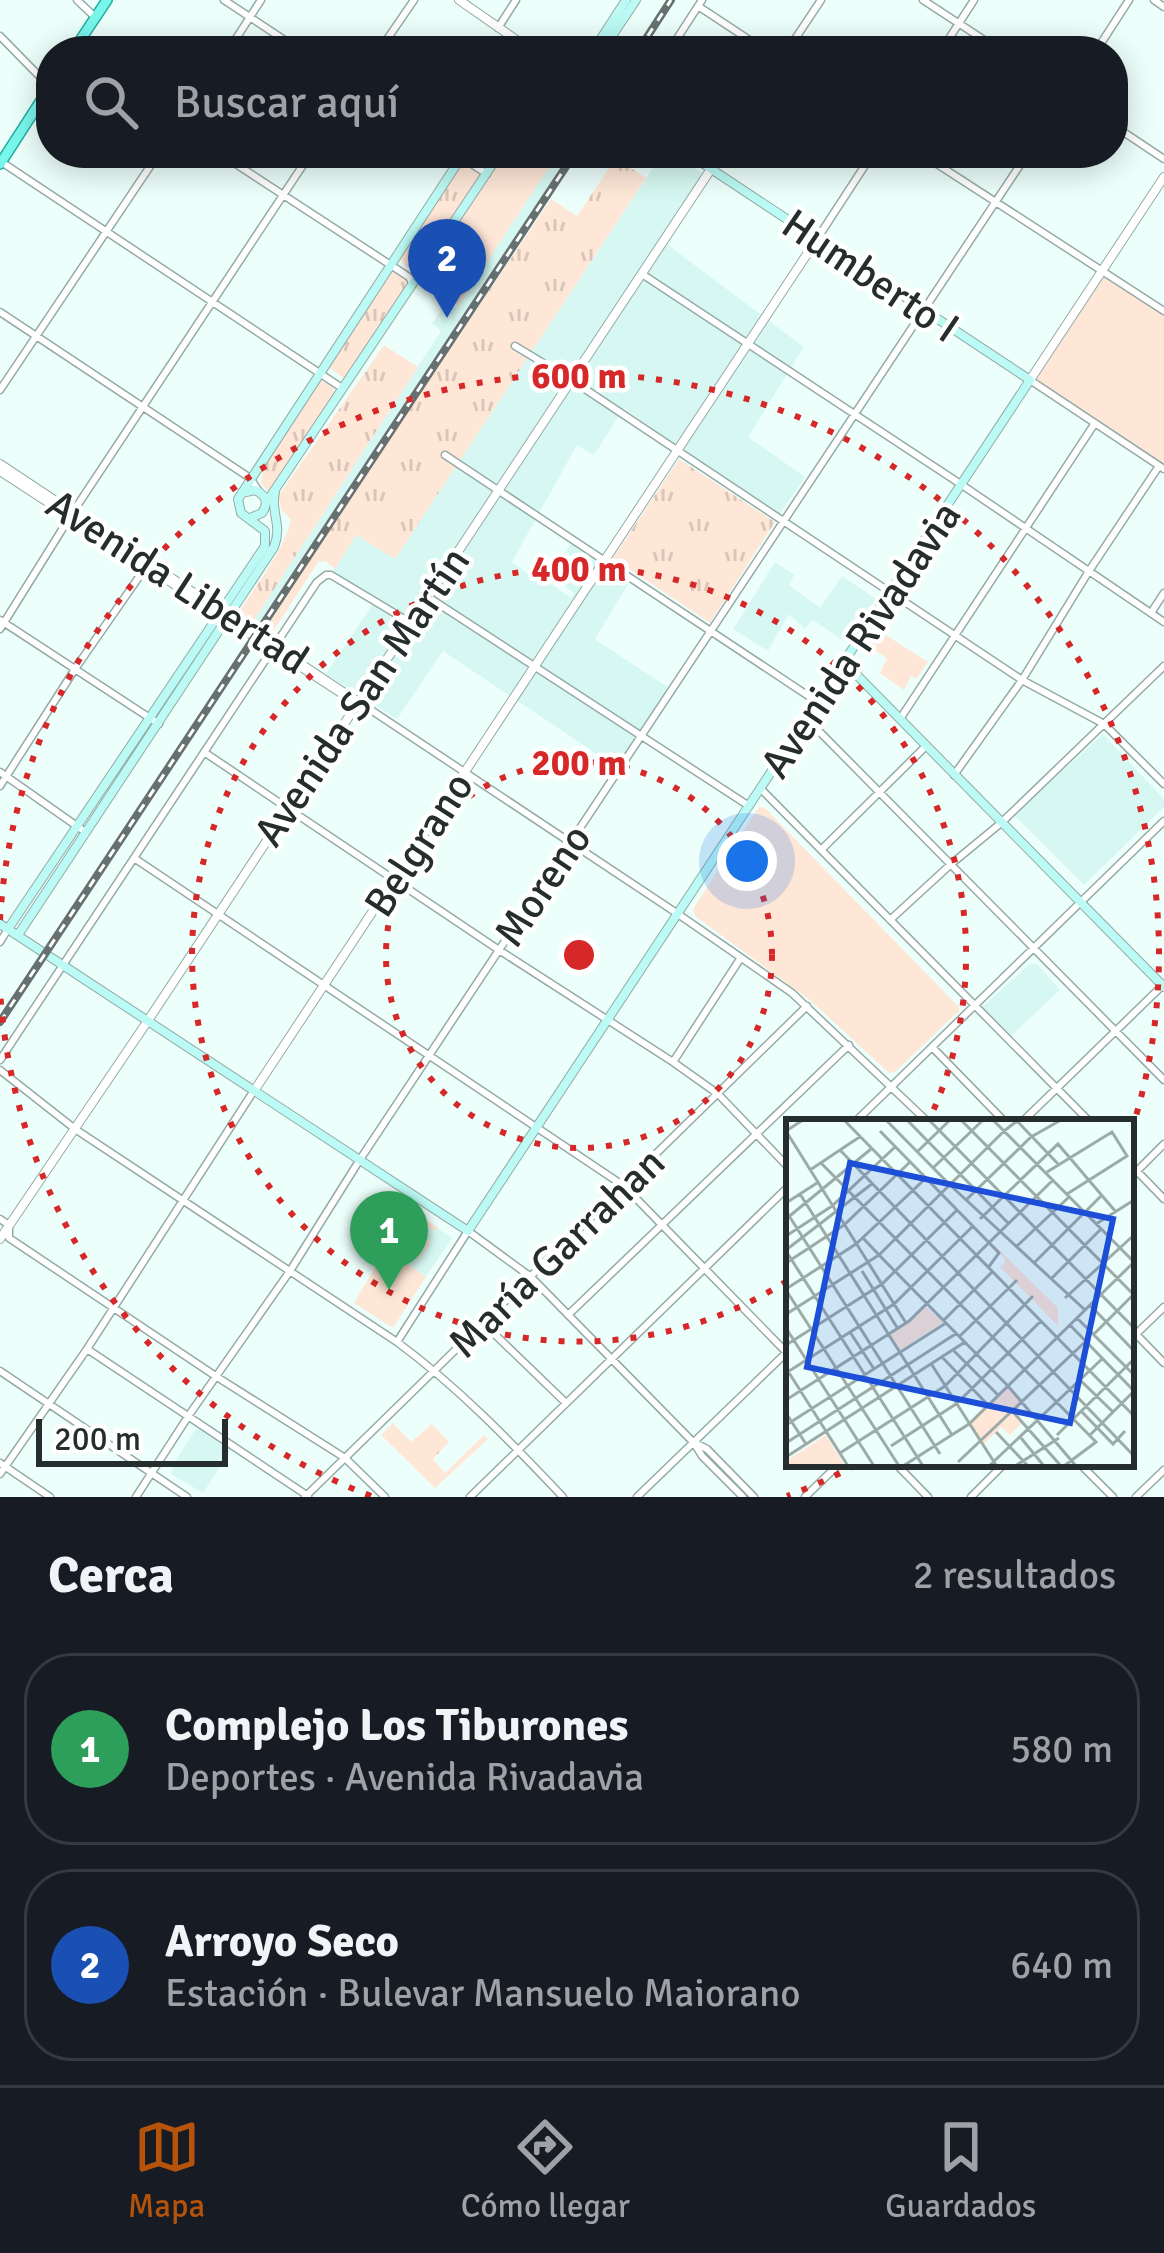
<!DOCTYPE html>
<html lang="es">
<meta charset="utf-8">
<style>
body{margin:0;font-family:Signika,sans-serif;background:#20242c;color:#f1f3f6}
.scale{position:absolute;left:36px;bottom:30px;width:192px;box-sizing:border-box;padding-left:12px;border:6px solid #252e2c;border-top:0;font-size:33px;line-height:42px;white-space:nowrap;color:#252e2c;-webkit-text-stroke:9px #fff;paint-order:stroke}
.you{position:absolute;left:747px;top:861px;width:42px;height:42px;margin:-30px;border:9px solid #fff;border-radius:50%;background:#1a73e8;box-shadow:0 0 0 18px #1a73e833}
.badge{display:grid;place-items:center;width:78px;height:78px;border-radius:50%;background:#b45309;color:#fff;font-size:39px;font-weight:700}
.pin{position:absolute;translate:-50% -99px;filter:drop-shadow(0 3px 6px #0008)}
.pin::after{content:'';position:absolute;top:63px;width:42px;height:36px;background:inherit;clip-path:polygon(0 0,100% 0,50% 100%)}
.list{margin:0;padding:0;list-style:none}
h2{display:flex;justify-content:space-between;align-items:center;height:156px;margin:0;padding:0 48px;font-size:51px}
h2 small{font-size:39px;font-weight:400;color:#9ea1a6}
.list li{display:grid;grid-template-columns:78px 1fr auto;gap:36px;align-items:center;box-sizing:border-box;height:192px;margin:0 24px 24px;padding:0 24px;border:3px solid #363941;border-radius:48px}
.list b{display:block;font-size:45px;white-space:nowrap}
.list p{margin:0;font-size:39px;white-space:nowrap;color:#9ea1a6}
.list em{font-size:39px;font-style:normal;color:#9ea1a6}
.icon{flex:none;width:66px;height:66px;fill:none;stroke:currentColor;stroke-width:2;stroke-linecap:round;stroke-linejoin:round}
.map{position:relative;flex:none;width:1164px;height:1497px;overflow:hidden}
.search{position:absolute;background:#171b24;box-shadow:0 6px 30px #0003;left:36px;right:36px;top:36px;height:132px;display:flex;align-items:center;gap:30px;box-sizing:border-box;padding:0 42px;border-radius:48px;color:#9ea1a6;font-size:45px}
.sheet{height:588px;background:#171b24}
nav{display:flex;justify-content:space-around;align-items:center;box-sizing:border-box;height:168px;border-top:3px solid #363941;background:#171b24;font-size:33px;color:#9ea1a6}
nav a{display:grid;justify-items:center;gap:6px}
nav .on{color:#b45309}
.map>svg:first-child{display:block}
</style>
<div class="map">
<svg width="1164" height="1497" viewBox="0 0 1164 1497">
<defs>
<pattern id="grass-tufts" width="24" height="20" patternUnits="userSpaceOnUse" patternTransform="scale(3)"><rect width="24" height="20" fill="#fee7d7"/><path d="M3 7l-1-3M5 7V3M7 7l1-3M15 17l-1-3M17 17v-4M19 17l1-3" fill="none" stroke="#dac6b9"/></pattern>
</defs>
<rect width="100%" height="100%" fill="#edfffb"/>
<path fill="#d7f8f2" d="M558 153H580L261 629 252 623 441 331 432 323 446 304 456 308Z
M663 153H674L706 176 664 242 804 347 748 437 805 477 777 518 624 408 594 455 577 445 512 562 531 576 535 572 571 598 574 593 552 577 571 542 630 581 595 639 669 688 616 767 443 651 397 719 326 674 374 602 331 575 356 535 395 558Z
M775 562 794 575 789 585 820 608 842 576 876 599 847 643 813 620 805 629 789 614 768 651 733 629Z
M1103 734 1164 799V807L1084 885 1014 815Z
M1030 964H1037L1060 990 1011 1036 982 1007Z
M414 1212 452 1238 426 1277 386 1249Z
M202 1428 232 1448 203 1493 171 1474 173 1470 171 1468 195 1430Z"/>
<path fill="url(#grass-tufts)" d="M616 158 646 178 395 559 356 535 335 569 325 561 318 562 271 635 261 629 551 199 577 216Z
M466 165 481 176 424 262 416 269C407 270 402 263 399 256L458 167Z
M441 248 479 274 458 305 445 300 419 281Z
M392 271 403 276 408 283 345 379 328 367 389 272Z
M384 345 418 367 252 623 242 616 241 609C259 581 283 552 291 520L281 509 279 495Z
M320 380 332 386 335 396 272 491H267L261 483 264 463Z
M679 459 775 522 710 623 613 558Z
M414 1212 438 1228 436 1231 430 1228 424 1237 431 1242 418 1259 392 1241Z
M393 1423 411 1442 432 1424 449 1442 433 1459 445 1473 484 1435 488 1439 435 1488 381 1435Z"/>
<path fill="#fee7d7" d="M504 153 557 155 479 274 441 248Z
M1101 272 1164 311V469L1030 380Z
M878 630 928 662 916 679 911 676 904 690 880 673 887 658 869 647Z
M759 807 765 808 959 1007V1011L895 1072 889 1073 811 1001 695 916 693 909Z
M386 1249 426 1277 393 1328 354 1303Z"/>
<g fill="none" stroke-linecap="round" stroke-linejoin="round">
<g stroke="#95aaa6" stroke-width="9">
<path id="minor" d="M77 0 95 17
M224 0 301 51
M923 0 1001 51
M1154 0 1164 7
M698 6 766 51
M498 28 516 0
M0 36 50 87
M228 51 261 0
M379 51 414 0
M669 51 702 0
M787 51 821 0
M941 51 974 0
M1096 51 1129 0
M1113 125 1164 159
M219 153 409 277 413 284
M455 153 487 174
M920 153 1164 311
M3 163 342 388
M711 169 721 153
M817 239 873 153
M642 274 962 485 1164 622
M0 312 250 478 258 490
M515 346 570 379 1022 680 1104 724 1164 784
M1030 380 1164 469
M0 390 159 153
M445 455 816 701
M428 597 749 806
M1151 613 1164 593
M0 620 159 724
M0 629 73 512 311 153
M359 702 678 914 792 993 928 1122
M805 717 1164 1080
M900 719 1095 423
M204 752 499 950 673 1062 718 1094 789 1168
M0 772 81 829
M954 775 1022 680 1089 571 1159 466
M0 786 75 669 148 564
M761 789 1090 1122
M822 849 926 746
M134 858 624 1186 789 1355
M890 920 950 865 1001 823 1164 666
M0 942 8 929
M932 1047 1005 1122
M0 1060 317 582 326 575H331L411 623
M673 1062 740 959
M0 1070 75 1129 397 1342C458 1387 511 1442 563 1497
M855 1122 1164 821
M1022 1122 1164 984
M1131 1165 1164 1199
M1131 1177 1164 1144
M0 1219 9 1225V1238L217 1377 345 1458 385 1497
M568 1315 849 1045
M483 1323 566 1403
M1131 1329 1164 1363
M1131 1339 1164 1307
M397 1342 468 1231 531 1277 694 1443 702 1456 743 1497
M87 1349 308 1496
M0 1371 187 1497
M697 1444 707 1449 754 1497
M0 1463 50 1497
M896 1464 928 1497
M1080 1464 1113 1497
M0 1474 87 1349 253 1092
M136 1497 189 1415 290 1271 359 1161 1028 153
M305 1497 807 1006
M470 1497 789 1186
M637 1497 786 1353
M805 1497 839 1464
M971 1497 1004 1464
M1136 1497 1164 1470"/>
</g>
<g stroke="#95aaa6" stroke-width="10">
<path id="tertiary" d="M459 0 531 50
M1030 380 1164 177
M0 464 358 702
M0 471 352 700
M254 1091 817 239
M0 1239 147 1022 711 169"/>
</g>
<g stroke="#95aaa6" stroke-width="10">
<path id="secondary" d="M531 51H533
M593 51 626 0
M602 51 636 0
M242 493 255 490C266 495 269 503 262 513L250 518
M266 503 500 153
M844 662 1164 987
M0 924 468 1231 1030 380 687 153
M8 929 265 546V531L241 513 238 499 464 153
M18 935 274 547C283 524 270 513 275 492"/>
</g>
<g stroke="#21ac9f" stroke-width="12">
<path id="primary" d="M73 51 107 0
M0 164 51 85"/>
</g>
<use href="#minor" stroke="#fff" stroke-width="6"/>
<use href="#tertiary" stroke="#fff" stroke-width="8"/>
<use href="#secondary" stroke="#bcfaf5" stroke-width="8"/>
<use href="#primary" stroke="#79f6eb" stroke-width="9"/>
<g stroke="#66716f" stroke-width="8">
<path id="rail" d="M638 51 671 0
M0 1022 575 153"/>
</g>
<use href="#rail" stroke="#fff" stroke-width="3" stroke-dasharray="9" stroke-linecap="butt"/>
</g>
<g fill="none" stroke="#d62828" stroke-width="6" stroke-dasharray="6 12">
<circle cx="579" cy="955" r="193"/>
<path d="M787 1281A387 387 0 1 1 928 1122"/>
<path d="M856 1465A580 580 0 0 1 787 1496M371 1496A580 580 0 0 1 0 990M0 920A580 580 0 1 1 1132 1129"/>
</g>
<g text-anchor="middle" stroke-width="9" stroke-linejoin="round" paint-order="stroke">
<g font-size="42" fill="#252e2c" stroke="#fff">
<text transform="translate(871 275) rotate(34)" y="15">Humberto I</text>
<text transform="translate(178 581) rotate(33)" y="15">Avenida Libertad</text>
<text transform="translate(860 639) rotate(-56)" y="15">Avenida Rivadavia</text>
<text transform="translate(361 696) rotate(-56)" y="15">Avenida San Martín</text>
<text transform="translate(418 844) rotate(-57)" y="15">Belgrano</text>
<text transform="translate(542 885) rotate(-56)" y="15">Moreno</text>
<text transform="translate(556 1252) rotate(-44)" y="15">María Garrahan</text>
</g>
</g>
<g transform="translate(786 1119)">
<rect width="348" height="348" fill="#edfffb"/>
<path d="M206 124 272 189V207L214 148 220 142Z" fill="#fee7d7"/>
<path d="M140 188 157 203 114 231 105 216ZM222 267 238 283 227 295 236 304 224 316 215 308 197 326 183 305ZM40 316 59 347H0V342Z" fill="#fee7d7"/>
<path fill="none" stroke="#9daba8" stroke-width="3" d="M17 1 0 12 120 204M58 1 348 297M100 1 164 66M121 1 223 105M143 1 348 209M175 1 348 176M207 1 348 143M94 12 213 134 202 149M218 12 231 2 273 46M54 31 348 337M132 32 164 1M35 44 310 323 278 347M148 48 197 1M24 51 75 17M261 53 326 13 341 37 281 75M164 66 299 191 222 267 93 136 218 12M14 75 166 316M180 81 245 18 275 1M0 84 31 64M0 92 154 335M0 100 85 30M194 100 272 25 330 93M310 105 348 81M0 117 46 87 109 28M231 127 283 78M0 131 87 64M0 132 137 347M249 143 315 77M0 144 58 106 124 43M76 152 112 210M265 160 315 110M0 170 70 125 140 59M0 171 113 347M279 179 348 116M304 186 348 232M299 191 348 143M2 194 93 136 77 119M291 199 348 256M158 201 206 153M284 206 348 272 303 317M0 209 88 347M64 213 88 250M308 215 348 175M174 217 231 161M0 226 96 165 171 91M168 232 212 276M156 238 202 286M146 246 210 346M0 249 62 347M0 254 108 185 187 107M294 261 326 292M0 281 123 202 267 61M296 293 327 325 339 312M0 294 20 325M228 294 275 347M0 306 160 204M210 313 242 347M271 316 348 240M235 319 258 347M0 324 171 214M105 327 170 285 255 202M54 334 159 267 247 177M0 338 179 223M172 343 300 222M117 347 183 305 222 267 290 347M203 347 317 239M229 347 273 319"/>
<path fill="#1d4ed8" fill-opacity="0.15" stroke="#1d4ed8" stroke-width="6" d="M64 44 327 100 284 304 21 248Z"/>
<rect width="348" height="348" fill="none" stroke="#252e2c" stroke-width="6"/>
</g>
<circle cx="579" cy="955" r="18" fill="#d62828" stroke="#fff" stroke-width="6"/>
<g font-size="36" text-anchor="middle" font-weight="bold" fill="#d62828" stroke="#fff" stroke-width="9" stroke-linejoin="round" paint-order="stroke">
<text x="579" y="388">600 m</text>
<text x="579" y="581">400 m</text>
<text x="579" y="775">200 m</text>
</g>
</svg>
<div class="scale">200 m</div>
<div class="you"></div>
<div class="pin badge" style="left:389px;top:1290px;background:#2e9e5b">1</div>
<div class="pin badge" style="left:447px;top:318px;background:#1a4fb4">2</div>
<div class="search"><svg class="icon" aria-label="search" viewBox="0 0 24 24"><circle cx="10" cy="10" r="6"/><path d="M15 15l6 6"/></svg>Buscar aquí</div>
</div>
<section class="sheet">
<h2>Cerca<small>2 resultados</small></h2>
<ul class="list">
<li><span class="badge" style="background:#2e9e5b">1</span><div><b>Complejo Los Tiburones</b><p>Deportes · Avenida Rivadavia</p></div><em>580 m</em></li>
<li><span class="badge" style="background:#1a4fb4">2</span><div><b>Arroyo Seco</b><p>Estación · Bulevar Mansuelo Maiorano</p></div><em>640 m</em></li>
</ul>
</section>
<nav>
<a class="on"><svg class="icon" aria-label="map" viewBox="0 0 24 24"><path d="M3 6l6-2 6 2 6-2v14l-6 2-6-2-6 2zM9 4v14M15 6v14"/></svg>Mapa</a>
<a><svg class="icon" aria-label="directions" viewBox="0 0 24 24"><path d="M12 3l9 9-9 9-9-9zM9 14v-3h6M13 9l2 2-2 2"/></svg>Cómo llegar</a>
<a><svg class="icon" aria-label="saved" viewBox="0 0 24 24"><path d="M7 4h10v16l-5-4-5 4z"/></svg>Guardados</a>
</nav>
